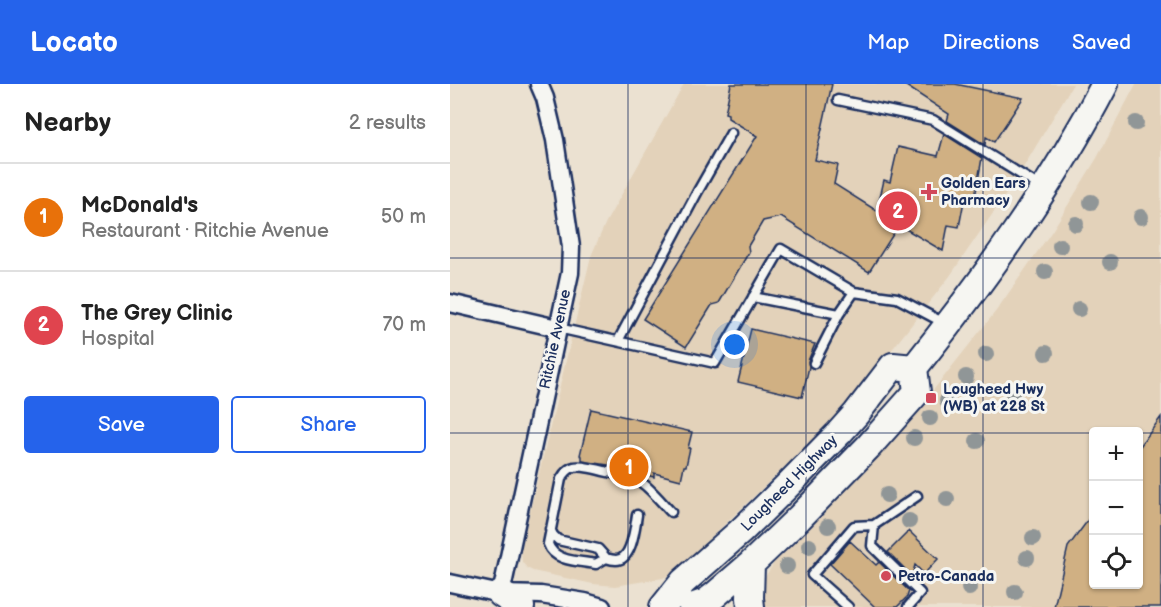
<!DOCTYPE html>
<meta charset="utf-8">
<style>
body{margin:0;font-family:"Balsamiq Sans",sans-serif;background:#f6f6f6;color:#222}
.controls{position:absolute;right:18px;bottom:18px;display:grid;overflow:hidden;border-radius:6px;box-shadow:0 2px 4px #0004}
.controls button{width:54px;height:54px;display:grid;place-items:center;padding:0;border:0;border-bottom:2px solid #e0e0e0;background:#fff;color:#222;font:30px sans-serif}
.you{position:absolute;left:285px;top:261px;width:21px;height:21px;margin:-15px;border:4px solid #fff;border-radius:50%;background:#1a73e8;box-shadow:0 0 0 9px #1a73e833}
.badge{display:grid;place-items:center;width:39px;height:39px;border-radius:50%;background:#2563eb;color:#fff;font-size:20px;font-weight:700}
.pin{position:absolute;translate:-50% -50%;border:3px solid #fff;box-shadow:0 2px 6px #0006}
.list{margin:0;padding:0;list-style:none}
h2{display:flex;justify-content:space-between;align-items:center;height:78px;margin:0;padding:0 24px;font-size:26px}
h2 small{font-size:20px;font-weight:400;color:#767676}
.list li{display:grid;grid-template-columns:39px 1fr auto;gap:18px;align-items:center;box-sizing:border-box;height:108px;padding:0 24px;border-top:2px solid #e0e0e0}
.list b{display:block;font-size:22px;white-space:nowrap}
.list p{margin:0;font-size:20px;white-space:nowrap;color:#767676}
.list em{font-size:20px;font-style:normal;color:#767676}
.actions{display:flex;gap:12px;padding:18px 24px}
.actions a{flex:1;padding:14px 0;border:2px solid #2563eb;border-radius:6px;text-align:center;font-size:21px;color:#2563eb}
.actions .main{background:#2563eb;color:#fff}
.icon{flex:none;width:33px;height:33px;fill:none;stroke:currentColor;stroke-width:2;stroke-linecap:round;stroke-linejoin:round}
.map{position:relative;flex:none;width:711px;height:523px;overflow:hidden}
header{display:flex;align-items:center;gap:36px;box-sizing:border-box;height:84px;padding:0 30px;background:#2563eb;color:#fff}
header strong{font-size:28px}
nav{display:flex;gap:33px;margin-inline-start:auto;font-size:21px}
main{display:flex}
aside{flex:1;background:#fff}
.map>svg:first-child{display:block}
</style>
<header>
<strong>Locato</strong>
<nav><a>Map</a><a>Directions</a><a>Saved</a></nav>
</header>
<main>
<aside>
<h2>Nearby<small>2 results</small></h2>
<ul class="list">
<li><span class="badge" style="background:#e8710a">1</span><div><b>McDonald's</b><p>Restaurant · Ritchie Avenue</p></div><em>50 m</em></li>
<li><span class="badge" style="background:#e0444e">2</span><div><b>The Grey Clinic</b><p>Hospital</p></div><em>70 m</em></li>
</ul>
<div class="actions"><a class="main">Save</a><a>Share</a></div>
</aside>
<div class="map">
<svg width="711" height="523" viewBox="0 0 711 523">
<rect width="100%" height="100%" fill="#ebe1d1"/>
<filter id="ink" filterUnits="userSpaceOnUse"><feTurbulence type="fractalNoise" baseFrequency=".0167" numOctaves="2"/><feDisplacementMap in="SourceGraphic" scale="12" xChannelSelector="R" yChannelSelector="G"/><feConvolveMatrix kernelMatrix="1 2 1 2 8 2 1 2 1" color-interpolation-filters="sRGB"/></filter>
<g filter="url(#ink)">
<path fill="#e3d2ba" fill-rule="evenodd" d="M234 0H623L567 94 500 192 444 263 395 322 363 356 235 478 221 490 213 494 165 502 143 500 83 487 77 484 72 478 71 465 141 172 156 138Z
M686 0H711V523H314L312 518V503L315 493 329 471 477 314 546 227 602 147 647 74ZM644 348H688V500H644Z"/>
<path fill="#d0b083" stroke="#1b2f5e" stroke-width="1.5" d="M281 0H382L365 76 388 81 384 100 427 127 434 96 440 98 448 63 488 72 494 50 532 74 524 119 514 117 509 143 498 141 493 167 449 141 419 188 331 133 313 137 298 162 299 168 269 219 262 221 236 263 193 235 307 52 278 34V30L275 29Z
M453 0H505L573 14 544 58 536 53 535 61 497 37 499 30Z
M301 245 365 260 358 277 359 283 352 313 288 298Z
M141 325 242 348 238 364H240L236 382H234L231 396 204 389V393L172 385 171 383 132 377V372L130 371Z
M711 333V523H604L618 463 644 428V501H688V365Z
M459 447 488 475 474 490 465 481 462 492 438 468Z
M400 457 426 481 429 478 459 507 457 513 447 523H425L380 480Z"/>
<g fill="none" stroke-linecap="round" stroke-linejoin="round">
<g stroke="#1b2f5e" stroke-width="13">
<path id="lane" d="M388 16 483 36 591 103
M303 213 389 230 404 208
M108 244 265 279 331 165 404 208 447 214 496 240
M168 257 248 107 281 49
M364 279 389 230
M187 431C185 443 182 476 166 476 162 476 159 475 156 474L146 480C130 477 104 478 98 460L111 395C114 390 118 384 124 383 133 380 183 394 192 399 200 404 214 421 221 428
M424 441 422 462 470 509 458 523
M100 445 103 451 108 456 148 465 156 474
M398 523 362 491 404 442 424 441 467 412"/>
</g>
<g stroke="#1b2f5e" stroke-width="21">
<path id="street" d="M0 219 107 244
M0 499 51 510 91 511 135 518 152 523
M51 510 120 189 121 163 105 56 95 14 89 0"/>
</g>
<g stroke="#1b2f5e" stroke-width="30">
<path id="primary" d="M301 480 300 514 301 523
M51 510 71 523
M213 523 233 498 291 447 335 404 389 349 406 330 443 282 464 284
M242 523 256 518 265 511 301 480 349 434 419 362 467 308 464 284C535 195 602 102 655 0"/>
</g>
<use href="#lane" stroke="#f6f6f2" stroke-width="8"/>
<use href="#street" stroke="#f6f6f2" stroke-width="16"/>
<use href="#primary" stroke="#f6f6f2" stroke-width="26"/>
</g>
<g fill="#909697">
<circle cx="686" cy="39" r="8"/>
<circle cx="641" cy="118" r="8"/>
<circle cx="691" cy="133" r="8"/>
<circle cx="626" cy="140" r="8"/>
<circle cx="610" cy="162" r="8"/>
<circle cx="660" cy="178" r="8"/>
<circle cx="595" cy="188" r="8"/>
<circle cx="629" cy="225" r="8"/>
<circle cx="596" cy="269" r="8"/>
<circle cx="536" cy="270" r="8"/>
<circle cx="516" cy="293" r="8"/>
<circle cx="563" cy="314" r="8"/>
<circle cx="497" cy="317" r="8"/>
<circle cx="480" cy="334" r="8"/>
<circle cx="464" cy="354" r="8"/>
<circle cx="527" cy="357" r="8"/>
<circle cx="437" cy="411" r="8"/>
<circle cx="497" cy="415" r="8"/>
<circle cx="459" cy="437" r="8"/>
<circle cx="378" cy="442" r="8"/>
<circle cx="583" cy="454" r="8"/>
<circle cx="359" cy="462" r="8"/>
<circle cx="577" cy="474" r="8"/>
<circle cx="337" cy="482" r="8"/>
<circle cx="519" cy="504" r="8"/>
<circle cx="565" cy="508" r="8"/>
</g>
</g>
<path fill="none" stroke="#1b2f5e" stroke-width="1.5" stroke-opacity="0.55" d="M178 0V523M356 0V523M533 0V523M0 174H711M0 349H644M688 349H711"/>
<g fill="#d1495b" stroke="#f6f6f2" stroke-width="2">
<path d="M476 99h6v6h6v6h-6v6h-6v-6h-6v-6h6z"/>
<rect x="475" y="308" width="12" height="12" rx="3"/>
<circle cx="436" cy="492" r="6"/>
</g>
<g text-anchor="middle" stroke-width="6" stroke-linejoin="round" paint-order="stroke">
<g font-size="15" font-weight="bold" fill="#1b2f5e" stroke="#f6f6f2" text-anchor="start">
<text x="491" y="104">Golden Ears<tspan x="491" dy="17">Pharmacy</tspan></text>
<text x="493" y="310">Lougheed Hwy<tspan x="493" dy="17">(WB) at 228 St</tspan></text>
<text x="448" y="497">Petro-Canada</text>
</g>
<g font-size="15" fill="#1b2f5e" stroke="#f6f6f2">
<text transform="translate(105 255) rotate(-78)" y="5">Ritchie Avenue</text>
<text transform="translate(339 399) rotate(-45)" y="5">Lougheed Highway</text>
</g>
</g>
</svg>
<div class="controls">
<button>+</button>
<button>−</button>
<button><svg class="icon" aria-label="locate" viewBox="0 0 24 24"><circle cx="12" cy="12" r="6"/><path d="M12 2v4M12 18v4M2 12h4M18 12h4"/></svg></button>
</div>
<div class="you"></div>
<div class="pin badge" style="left:179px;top:383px;background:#e8710a">1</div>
<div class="pin badge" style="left:448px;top:127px;background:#e0444e">2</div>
</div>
</main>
